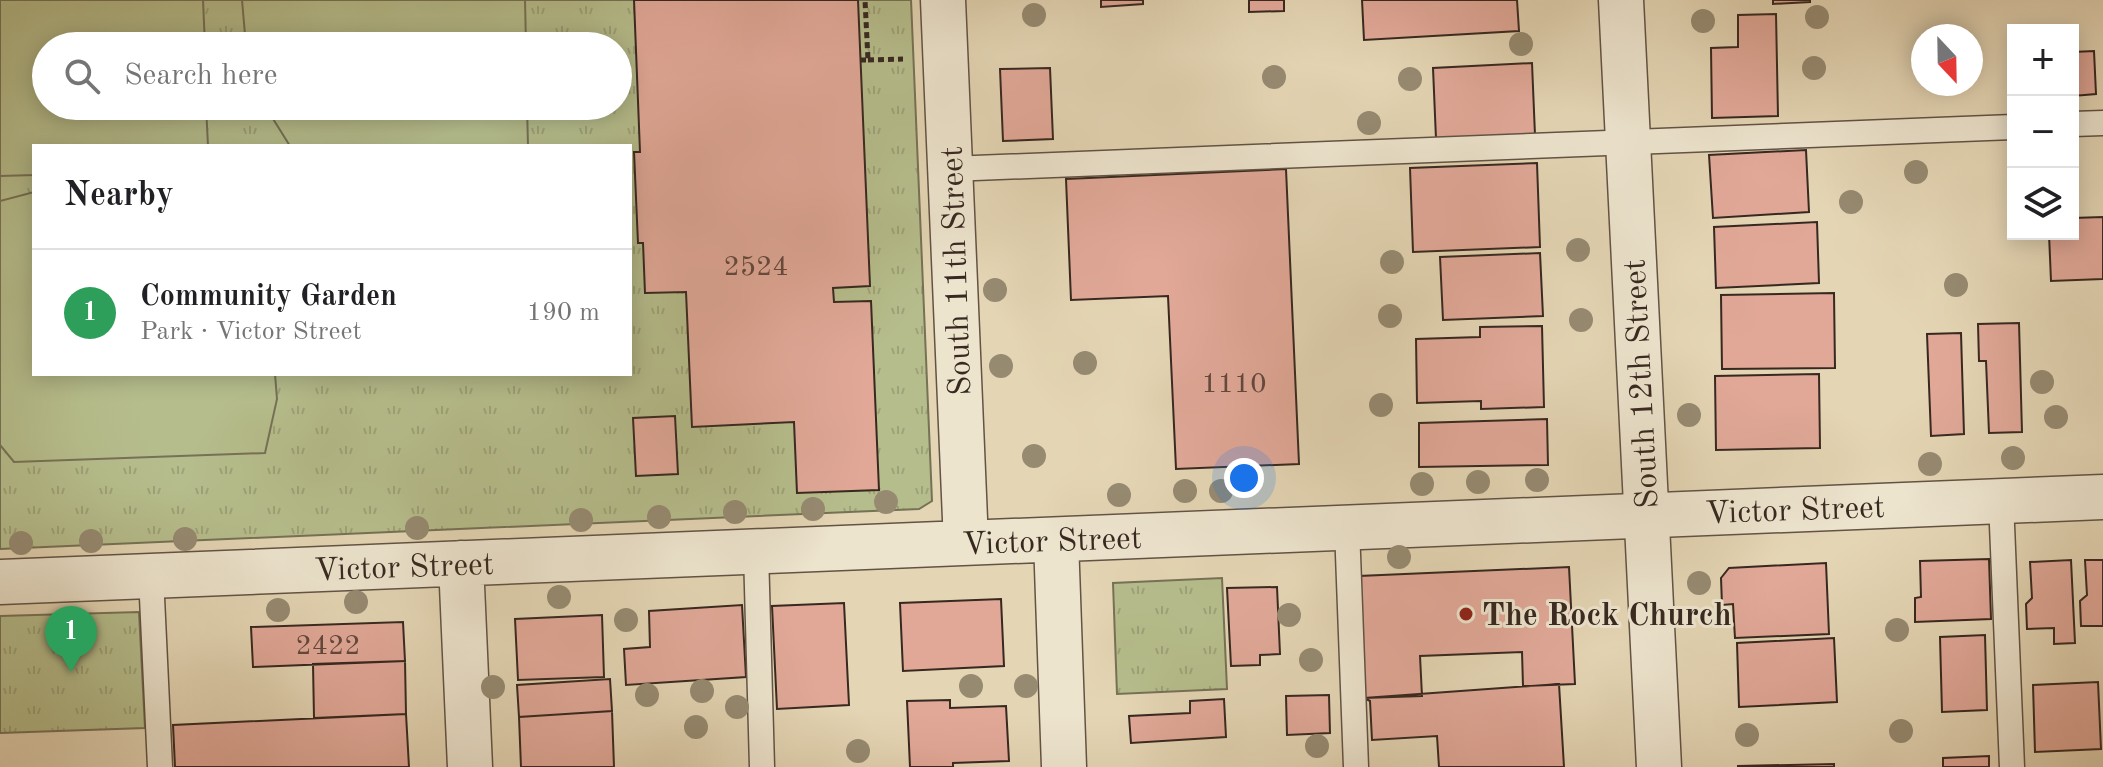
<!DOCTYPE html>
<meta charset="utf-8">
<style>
body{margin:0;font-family:"Old Standard TT",serif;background:#f2f2f2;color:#202124}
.controls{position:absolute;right:24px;top:24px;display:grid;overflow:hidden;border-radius:0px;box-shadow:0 4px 20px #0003}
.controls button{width:72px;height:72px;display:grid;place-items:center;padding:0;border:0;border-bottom:2px solid #e0e0e0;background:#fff;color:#202124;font:40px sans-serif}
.compass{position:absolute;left:1911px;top:24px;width:72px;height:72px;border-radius:50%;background:#fff;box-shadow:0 4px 20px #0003;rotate:158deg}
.you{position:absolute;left:1244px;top:478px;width:28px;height:28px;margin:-20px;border:6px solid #fff;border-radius:50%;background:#1a73e8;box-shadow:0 0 0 12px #1a73e833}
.badge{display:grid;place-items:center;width:52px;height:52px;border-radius:50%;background:#8f2418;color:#fff;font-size:26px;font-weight:700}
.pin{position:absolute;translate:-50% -66px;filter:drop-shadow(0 2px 4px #0008)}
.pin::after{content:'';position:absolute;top:42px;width:28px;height:24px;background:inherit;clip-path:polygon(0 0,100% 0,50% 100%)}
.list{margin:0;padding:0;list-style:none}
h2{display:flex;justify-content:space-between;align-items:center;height:104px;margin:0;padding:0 32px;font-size:34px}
h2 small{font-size:26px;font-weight:400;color:#757577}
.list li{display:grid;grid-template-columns:52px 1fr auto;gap:24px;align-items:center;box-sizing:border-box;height:128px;padding:0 32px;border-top:2px solid #e0e0e0}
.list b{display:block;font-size:30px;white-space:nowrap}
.list p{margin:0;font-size:26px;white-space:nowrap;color:#757577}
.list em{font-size:26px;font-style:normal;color:#757577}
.icon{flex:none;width:44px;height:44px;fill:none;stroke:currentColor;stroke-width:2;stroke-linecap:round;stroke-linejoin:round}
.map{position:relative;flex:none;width:2103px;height:767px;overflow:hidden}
.search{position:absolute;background:#fff;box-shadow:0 4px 20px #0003;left:32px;top:32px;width:600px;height:88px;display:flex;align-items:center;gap:20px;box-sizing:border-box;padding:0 28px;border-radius:44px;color:#757577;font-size:30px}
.panel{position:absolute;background:#fff;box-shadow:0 4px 20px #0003;left:32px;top:144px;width:600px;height:232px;border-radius:0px}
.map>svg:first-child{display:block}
</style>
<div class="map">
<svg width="2103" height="767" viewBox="0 0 2103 767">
<defs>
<pattern id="grass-tufts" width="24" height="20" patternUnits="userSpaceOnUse" patternTransform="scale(2)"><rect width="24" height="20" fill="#b6bd8c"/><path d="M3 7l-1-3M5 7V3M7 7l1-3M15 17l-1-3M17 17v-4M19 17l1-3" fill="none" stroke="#9da278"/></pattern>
</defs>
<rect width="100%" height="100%" fill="#e4d5b4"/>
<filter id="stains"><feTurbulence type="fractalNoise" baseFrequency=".0025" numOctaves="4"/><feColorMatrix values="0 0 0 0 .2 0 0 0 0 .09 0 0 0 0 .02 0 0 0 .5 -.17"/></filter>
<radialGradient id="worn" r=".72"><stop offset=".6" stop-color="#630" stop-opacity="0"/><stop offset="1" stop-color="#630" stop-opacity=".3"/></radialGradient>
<path fill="url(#grass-tufts)" stroke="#767256" stroke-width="2" fill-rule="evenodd" d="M0 0H911L932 501 919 509 0 549ZM46 46H618V106H46ZM34 146H630V374H34Z
M1222 578 1227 689 1117 694 1113 583Z
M139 612 145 728 0 733V616Z"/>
<path fill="#b6bd8c" stroke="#767256" stroke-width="2" d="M0 0H203L205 46H46V106H206L208 146H34V175L0 176Z
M242 0H525L526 46H246Z
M265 106H527L528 146H290Z
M34 192V374H275L277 399 265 453 14 462 0 445V201Z"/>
<path fill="#e1a898" stroke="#372820" stroke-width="2" d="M634 0H858L870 286 833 288 834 302 871 301 879 490 797 493 794 422 692 427 686 292 645 293 643 243H638L634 152H640Z
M1101 0H1143V4L1101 7Z
M1249 0H1284V11L1249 12Z
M1362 0H1517L1519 31 1364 40Z
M1773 0H1810V2L1773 4Z
M1776 14 1778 116 1712 118 1711 48 1738 47V15Z
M2094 51 2096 94 2073 96V52Z
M1532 63 1535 135 1436 139 1433 68Z
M1050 68 1053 139 1003 141 1000 69Z
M1806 150 1809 212 1713 218 1709 155Z
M1537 163 1540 247 1413 252 1410 168Z
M1286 169 1299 464 1176 469 1168 296 1071 300 1066 179Z
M2103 217V279L2051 281 2049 234H2073V218Z
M1817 222 1819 283 1716 288 1714 227Z
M1540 253 1543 316 1443 320 1440 257Z
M1834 293 1835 368 1722 369 1721 295Z
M2019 323 2022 432 1989 433 1986 361H1979L1978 324Z
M1542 326 1544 407 1481 409V401L1417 403 1416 339 1480 337V327Z
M1961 333 1964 434 1931 436 1927 334Z
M1819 374 1820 448 1716 450 1715 376Z
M675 416 678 474 636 476 633 418Z
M1547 419 1548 465 1419 467V423Z
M1989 559 1991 619 1915 622V598L1921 597 1920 561Z
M2071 560 2075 643 2054 644V628L2027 629 2026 604 2032 598 2030 562Z
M2085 560H2103V626H2081L2080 601 2087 595Z
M1826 563 1829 634 1735 638 1733 604 1722 605 1721 578 1729 568Z
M1569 567 1575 684 1523 686 1522 652 1420 656 1422 696 1364 698 1359 576Z
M1277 587 1280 654 1260 655V665L1231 666 1227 588Z
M1001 599 1004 666 903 671 900 603Z
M844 603 849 705 777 709 772 606Z
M742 605 746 677 626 685 624 649 650 647 649 611Z
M602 615 604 677 518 680 515 619Z
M403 622 405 661 253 667 251 627Z
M1985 635 1987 710 1942 712 1940 637Z
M1834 638 1837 702 1739 707 1737 643Z
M405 661 406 714 314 718 313 664Z
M610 679 612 711 519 717 517 685Z
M2098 682 2101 749 2035 752 2033 685Z
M1559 684 1564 767H1439L1437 736 1372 740 1370 701 1364 698Z
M1329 695 1330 733 1287 735 1286 696Z
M1224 699 1226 737 1131 743 1129 716 1190 713V701Z
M950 700V708L1006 706 1009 761 953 763V767H910L907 701Z
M612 711 614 767H521L519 717Z
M406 714 409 767H175L173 725Z
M1989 756V767H1943V758Z
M1834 764V767H1738V766Z"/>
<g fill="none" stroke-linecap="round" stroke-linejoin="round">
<g stroke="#625345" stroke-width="27">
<path id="service" d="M2073 124 2103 123
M950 169 2013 127
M2001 501 2012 767
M1347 528 1356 767
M756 552 762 767
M151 576 160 767"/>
</g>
<g stroke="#625345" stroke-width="47">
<path id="minor" d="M943 0 966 543
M1056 540 1064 767
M461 563 470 767
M0 582 2103 497"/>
</g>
<g stroke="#625345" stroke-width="47">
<path id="tertiary" d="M1621 0 1659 767"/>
</g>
<path stroke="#372820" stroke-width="5" stroke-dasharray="6 4" stroke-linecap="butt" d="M860 60H868L865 0
M868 60 903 59"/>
<use href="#service" stroke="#ede4ce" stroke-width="24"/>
<use href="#minor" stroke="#ede4ce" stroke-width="44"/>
<use href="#tertiary" stroke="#ede4ce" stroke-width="44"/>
</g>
<g fill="#968a71">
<circle cx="1034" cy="15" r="12"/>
<circle cx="1817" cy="17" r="12"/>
<circle cx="1703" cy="21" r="12"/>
<circle cx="1521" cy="44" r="12"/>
<circle cx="1814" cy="68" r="12"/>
<circle cx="1274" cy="77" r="12"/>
<circle cx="1410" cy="79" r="12"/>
<circle cx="1369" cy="123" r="12"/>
<circle cx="1916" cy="172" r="12"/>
<circle cx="1851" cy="202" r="12"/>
<circle cx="1578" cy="250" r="12"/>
<circle cx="1392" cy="262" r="12"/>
<circle cx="1956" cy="285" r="12"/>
<circle cx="995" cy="290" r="12"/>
<circle cx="1390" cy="316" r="12"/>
<circle cx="1581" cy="320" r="12"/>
<circle cx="1085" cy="363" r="12"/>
<circle cx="1001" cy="366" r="12"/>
<circle cx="2042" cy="382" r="12"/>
<circle cx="1381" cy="405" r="12"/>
<circle cx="1689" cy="415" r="12"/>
<circle cx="2056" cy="417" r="12"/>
<circle cx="1034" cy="456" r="12"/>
<circle cx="2013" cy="458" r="12"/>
<circle cx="1930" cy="464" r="12"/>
<circle cx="1537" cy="480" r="12"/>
<circle cx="1478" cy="482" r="12"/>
<circle cx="1422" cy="484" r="12"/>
<circle cx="1185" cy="491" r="12"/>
<circle cx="1221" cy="491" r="12"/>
<circle cx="1119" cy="495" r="12"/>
<circle cx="886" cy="502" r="12"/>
<circle cx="813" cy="509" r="12"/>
<circle cx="735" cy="512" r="12"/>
<circle cx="659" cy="517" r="12"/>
<circle cx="581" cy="520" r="12"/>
<circle cx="417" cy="528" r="12"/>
<circle cx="185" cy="539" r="12"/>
<circle cx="91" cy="541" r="12"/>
<circle cx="21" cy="543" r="12"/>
<circle cx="1399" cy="557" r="12"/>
<circle cx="1699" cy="583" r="12"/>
<circle cx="559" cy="597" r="12"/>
<circle cx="356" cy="602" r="12"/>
<circle cx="278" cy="610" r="12"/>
<circle cx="1289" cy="615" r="12"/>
<circle cx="626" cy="620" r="12"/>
<circle cx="1897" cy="630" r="12"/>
<circle cx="1311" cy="660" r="12"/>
<circle cx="971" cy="686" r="12"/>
<circle cx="1026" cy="686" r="12"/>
<circle cx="493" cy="687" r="12"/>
<circle cx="702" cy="691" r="12"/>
<circle cx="647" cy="695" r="12"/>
<circle cx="737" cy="707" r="12"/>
<circle cx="696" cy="727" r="12"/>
<circle cx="1901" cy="731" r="12"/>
<circle cx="1747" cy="735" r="12"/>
<circle cx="1317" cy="746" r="12"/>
<circle cx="858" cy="751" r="12"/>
</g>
<circle fill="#8f2418" stroke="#ede4ce" stroke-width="3" cx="1466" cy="614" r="8"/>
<g text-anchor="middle" stroke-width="6" stroke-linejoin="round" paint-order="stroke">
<g font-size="28" fill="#62483e">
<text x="756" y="275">2524</text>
<text x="1234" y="392">1110</text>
<text x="328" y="654">2422</text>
</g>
<g font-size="32" fill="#372820" stroke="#ede4ce">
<text transform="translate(955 271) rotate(-92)" y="11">South 11th Street</text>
<text transform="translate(1640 384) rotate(-93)" y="11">South 12th Street</text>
<text transform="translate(1795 509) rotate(-2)" y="11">Victor Street</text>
<text transform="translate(1052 540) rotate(-2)" y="11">Victor Street</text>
<text transform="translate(404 566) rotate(-2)" y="11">Victor Street</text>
</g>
<g font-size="32" font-weight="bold" fill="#372820" stroke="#ede4ce" text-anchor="start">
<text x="1482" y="625">The Rock Church</text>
</g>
</g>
<rect width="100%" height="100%" filter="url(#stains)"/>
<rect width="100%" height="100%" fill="url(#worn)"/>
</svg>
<div class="controls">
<button>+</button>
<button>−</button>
<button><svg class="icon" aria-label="layers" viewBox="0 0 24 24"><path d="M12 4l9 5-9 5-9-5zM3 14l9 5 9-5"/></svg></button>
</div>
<svg class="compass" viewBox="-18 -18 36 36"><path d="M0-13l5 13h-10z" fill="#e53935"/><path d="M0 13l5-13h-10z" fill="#757577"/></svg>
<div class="you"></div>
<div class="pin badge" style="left:71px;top:672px;background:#2e9e5b">1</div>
<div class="search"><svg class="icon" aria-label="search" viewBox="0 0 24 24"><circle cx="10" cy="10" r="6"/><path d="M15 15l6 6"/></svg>Search here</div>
<section class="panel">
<h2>Nearby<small></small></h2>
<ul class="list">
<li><span class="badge" style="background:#2e9e5b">1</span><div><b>Community Garden</b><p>Park · Victor Street</p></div><em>190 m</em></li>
</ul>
</section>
</div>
